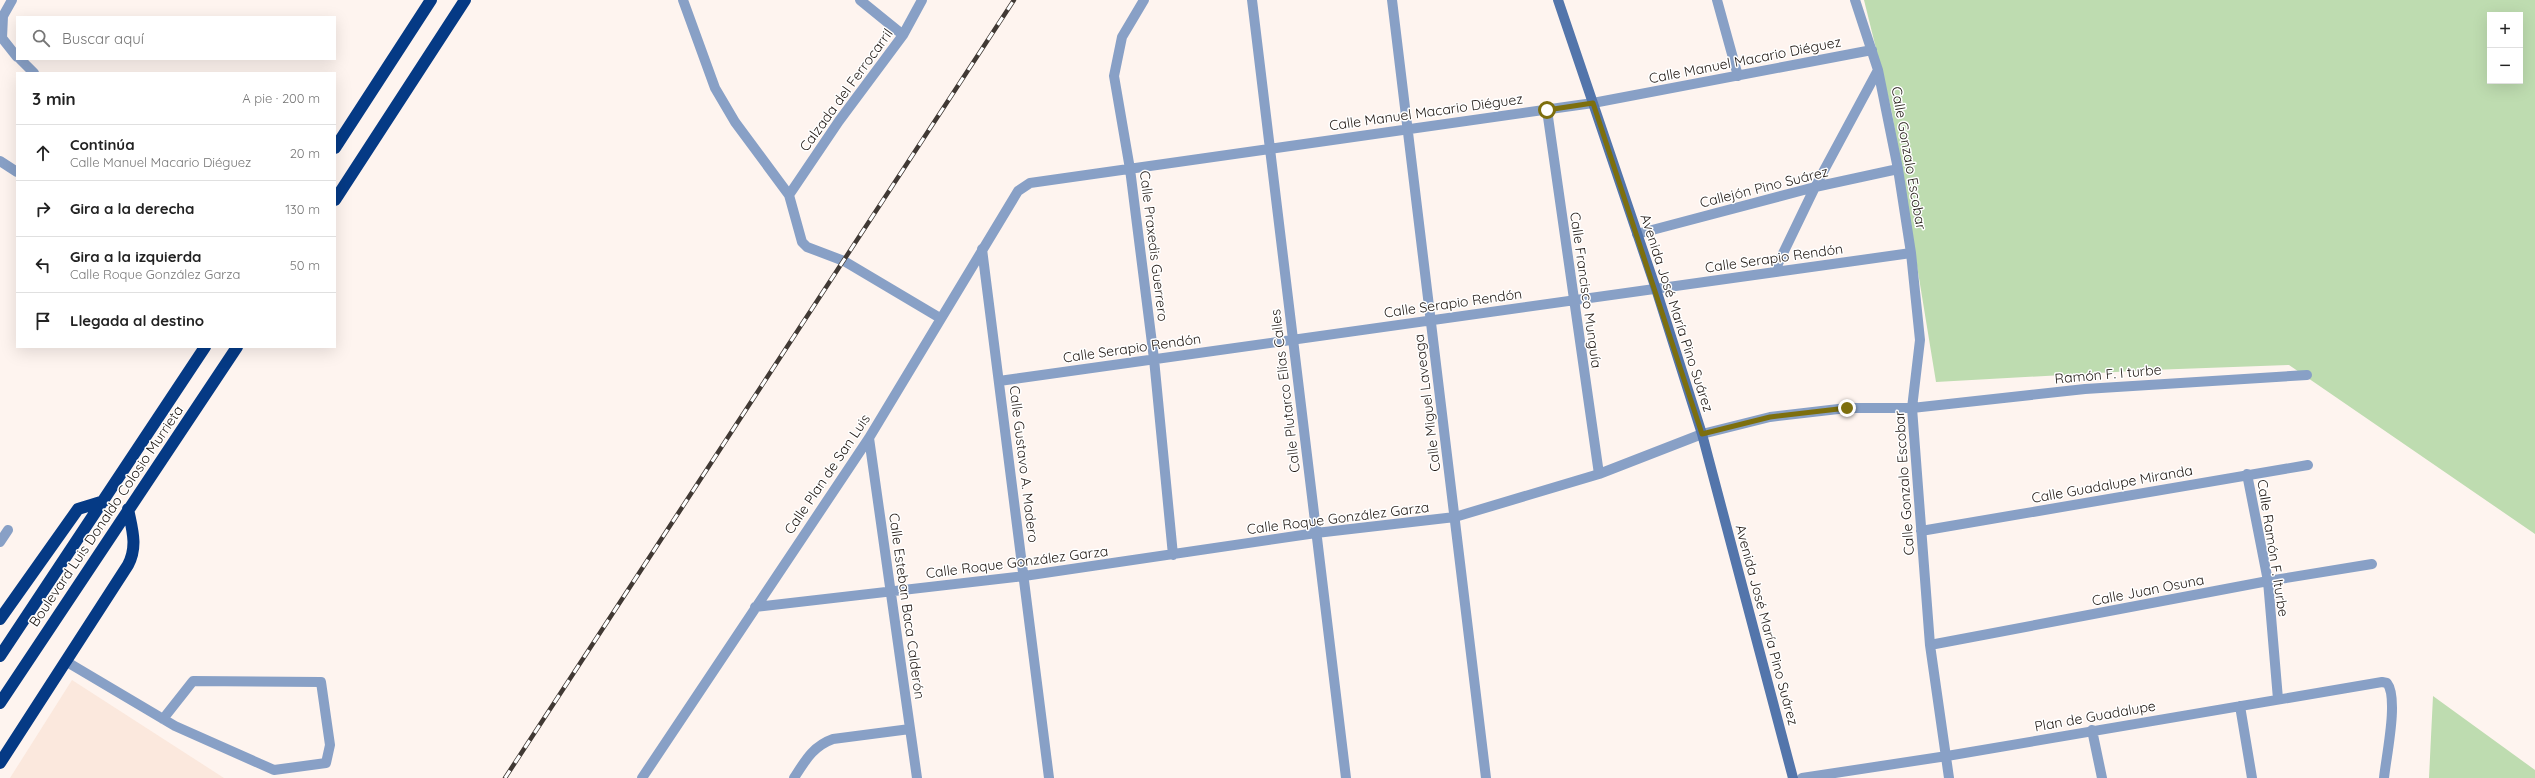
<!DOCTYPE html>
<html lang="es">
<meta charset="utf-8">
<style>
body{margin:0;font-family:Quicksand,sans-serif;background:#f6f6f6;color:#222}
.controls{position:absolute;right:12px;top:12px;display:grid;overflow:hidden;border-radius:0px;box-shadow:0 4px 16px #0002}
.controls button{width:36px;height:36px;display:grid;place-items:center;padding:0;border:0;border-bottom:1px solid #e0e0e0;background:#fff;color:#222;font:20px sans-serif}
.stop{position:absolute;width:12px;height:12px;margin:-9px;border:3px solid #7d6f0e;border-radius:50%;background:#fff}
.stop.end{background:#7d6f0e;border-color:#fff;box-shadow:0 1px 4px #0008}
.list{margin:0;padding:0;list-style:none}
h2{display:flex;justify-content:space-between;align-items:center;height:52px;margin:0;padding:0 16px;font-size:17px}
h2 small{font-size:13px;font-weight:400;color:#767676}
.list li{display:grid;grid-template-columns:26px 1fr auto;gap:12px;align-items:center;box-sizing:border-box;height:56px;padding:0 16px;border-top:1px solid #e0e0e0}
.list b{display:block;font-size:15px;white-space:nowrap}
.list p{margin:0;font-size:13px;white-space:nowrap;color:#767676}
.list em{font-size:13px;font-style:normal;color:#767676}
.icon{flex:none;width:22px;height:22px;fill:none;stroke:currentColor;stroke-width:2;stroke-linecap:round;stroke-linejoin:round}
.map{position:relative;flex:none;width:2535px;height:778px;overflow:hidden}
.search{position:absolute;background:#fff;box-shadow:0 4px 16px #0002;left:16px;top:16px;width:320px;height:44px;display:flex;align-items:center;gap:10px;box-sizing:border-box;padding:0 14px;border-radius:0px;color:#767676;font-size:15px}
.panel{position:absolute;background:#fff;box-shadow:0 4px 16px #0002;left:16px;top:72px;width:320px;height:276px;border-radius:0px}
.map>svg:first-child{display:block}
</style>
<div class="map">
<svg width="2535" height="778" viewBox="0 0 2535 778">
<rect width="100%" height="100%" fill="#fef4ef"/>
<path fill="#fbe8dd" d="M72 680 224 778H10Z"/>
<path fill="#bedcb0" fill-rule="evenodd" d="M1864 0H2535V534L2289 365 2151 370 1936 382 1892 113ZM2490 15H2520V81H2490Z
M2433 696 2535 770V778H2429Z"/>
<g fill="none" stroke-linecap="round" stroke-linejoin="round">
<path stroke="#88a0c6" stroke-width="10" d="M12 0 3 16 2 38 17 57
M20 59 34 73
M0 161 17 172
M0 542 8 530
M67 662 175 726 274 770 326 763 330 745 321 682 193 681 163 719"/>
<path stroke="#88a0c6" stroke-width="10" d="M683 0 715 88 735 122 789 195 802 242 807 247 844 261 940 318
M860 0 903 35
M1144 0 1122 37 1114 76 1130 169 1154 359 1173 555
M1252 0 1346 778
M1392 0 1486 778
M1717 0 1738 76
M1855 0 1878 70 1898 169 1911 253 1920 340 1912 408 1930 645 1949 778
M1547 110 1599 474
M789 195 839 121 903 35 922 0
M1637 234 1815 187 1898 169
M982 249 1049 778
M1774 272 1815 187 1878 70
M999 381 1911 253
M869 438 917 778
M2247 474 2268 581 2278 699
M1921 531 2308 465
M755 607 1024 576 1316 533 1455 517 1599 474 1702 434 1770 417 1847 408H1912L2085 389 2307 375
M1930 645 2268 581 2372 564
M2240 706 2252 778
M2092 730 2102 778
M642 778 869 438 1018 191 1030 183 1593 103 1872 50
M794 778C805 761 813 746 833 739L910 729
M1802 778 1947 756 2382 682 2387 683C2399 698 2386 757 2384 778"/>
<path stroke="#5375ab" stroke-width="10" d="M1558 0 1656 289 1702 434 1793 778"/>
<path stroke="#053a85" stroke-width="12" d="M335 148 431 0
M335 200 465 0
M0 619 78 509 104 501
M0 656 205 347
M0 703 237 347
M0 763 128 565C138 546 132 529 128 509"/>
<g stroke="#413934" stroke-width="4.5">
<path id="rail" d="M505 778 1014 0"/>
</g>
<use href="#rail" stroke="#fff" stroke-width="3" stroke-dasharray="9" stroke-linecap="butt"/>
</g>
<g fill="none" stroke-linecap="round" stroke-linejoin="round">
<path stroke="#7d6f0e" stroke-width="5" d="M1547 110 1593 103 1702 434 1770 417 1847 408"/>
</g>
<g text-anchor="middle" stroke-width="3" stroke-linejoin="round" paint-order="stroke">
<g font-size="14" fill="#201813" stroke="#fff">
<text transform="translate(1745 60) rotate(-11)" y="5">Calle Manuel Macario Diéguez</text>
<text transform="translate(846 90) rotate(-54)" y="5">Calzada del Ferrocarril</text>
<text transform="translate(1426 112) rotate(-8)" y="5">Calle Manuel Macario Diéguez</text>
<text transform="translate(1909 158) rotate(80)" y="5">Calle Gonzalo Escobar</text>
<text transform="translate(1764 187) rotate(-14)" y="5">Callejón Pino Suárez</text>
<text transform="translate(1154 246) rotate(83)" y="5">Calle Praxedis Guerrero</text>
<text transform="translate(1774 258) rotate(-8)" y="5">Calle Serapio Rendón</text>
<text transform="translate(1586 290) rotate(82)" y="5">Calle Francisco Munguía</text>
<text transform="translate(1453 303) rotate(-8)" y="5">Calle Serapio Rendón</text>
<text transform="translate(1677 313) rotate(72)" y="5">Avenida José María Pino Suárez</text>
<text transform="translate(1132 348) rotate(-8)" y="5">Calle Serapio Rendón</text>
<text transform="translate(2108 374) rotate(-5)" y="5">Ramón F. I turbe</text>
<text transform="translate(1285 391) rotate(-97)" y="5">Calle Plutarco Elías Calles</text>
<text transform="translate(1427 403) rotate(-97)" y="5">Calle Miguel Laveaga</text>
<text transform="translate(1024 464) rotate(83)" y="5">Calle Gustavo A. Madero</text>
<text transform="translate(827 474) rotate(-56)" y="5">Calle Plan de San Luis</text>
<text transform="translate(1904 483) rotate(-94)" y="5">Calle Gonzalo Escobar</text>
<text transform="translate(2112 484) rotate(-10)" y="5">Calle Guadalupe Miranda</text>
<text transform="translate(106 516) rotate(-56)" y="5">Boulevard Luis Donaldo Colosio Murrieta</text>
<text transform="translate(1338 518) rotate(-7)" y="5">Calle Roque González Garza</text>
<text transform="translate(2273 548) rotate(81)" y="5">Calle Ramón F. Iturbe</text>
<text transform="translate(1017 562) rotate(-7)" y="5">Calle Roque González Garza</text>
<text transform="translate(2148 590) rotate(-11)" y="5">Calle Juan Osuna</text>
<text transform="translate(907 606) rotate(82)" y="5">Calle Esteban Baca Calderón</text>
<text transform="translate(1767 625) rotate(75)" y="5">Avenida José María Pino Suárez</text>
<text transform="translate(2095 716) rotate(-10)" y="5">Plan de Guadalupe</text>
</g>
</g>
</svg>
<div class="controls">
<button>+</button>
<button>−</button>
</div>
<div class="stop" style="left:1547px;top:110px"></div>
<div class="stop end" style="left:1847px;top:408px"></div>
<div class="search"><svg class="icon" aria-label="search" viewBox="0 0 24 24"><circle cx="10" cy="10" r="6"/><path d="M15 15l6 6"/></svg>Buscar aquí</div>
<section class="panel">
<h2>3 min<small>A pie · 200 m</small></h2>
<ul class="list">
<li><svg class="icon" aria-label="ahead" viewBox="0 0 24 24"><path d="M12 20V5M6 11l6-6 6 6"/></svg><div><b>Continúa</b><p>Calle Manuel Macario Diéguez</p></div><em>20 m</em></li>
<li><svg class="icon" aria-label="right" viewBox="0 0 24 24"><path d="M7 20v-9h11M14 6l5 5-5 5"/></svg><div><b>Gira a la derecha</b></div><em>130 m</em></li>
<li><svg class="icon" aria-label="left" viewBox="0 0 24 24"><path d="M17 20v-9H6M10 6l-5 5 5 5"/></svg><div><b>Gira a la izquierda</b><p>Calle Roque González Garza</p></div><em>50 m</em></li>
<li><svg class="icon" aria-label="arrive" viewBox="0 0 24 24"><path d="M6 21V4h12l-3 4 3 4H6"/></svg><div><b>Llegada al destino</b></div></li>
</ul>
</section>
</div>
